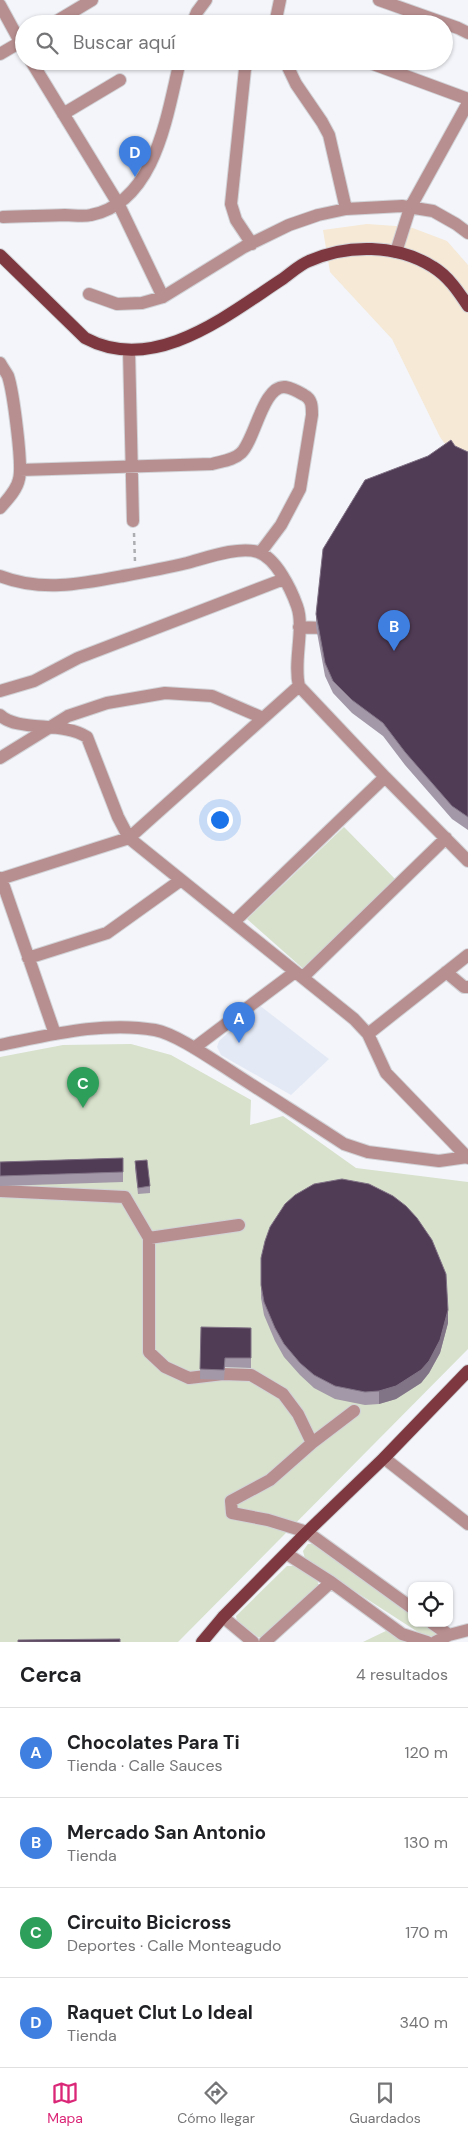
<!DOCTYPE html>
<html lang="es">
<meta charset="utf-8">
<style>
body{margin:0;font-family:"DM Sans",sans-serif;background:#f2f2f2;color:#202124}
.controls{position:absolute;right:15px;bottom:15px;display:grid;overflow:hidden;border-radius:10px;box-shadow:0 1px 4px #0004}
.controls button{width:45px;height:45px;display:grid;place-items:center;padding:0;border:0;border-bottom:1px solid #e0e0e0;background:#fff;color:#202124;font:25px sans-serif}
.you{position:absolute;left:219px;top:819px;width:18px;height:18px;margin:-12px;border:4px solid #fff;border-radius:50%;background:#1a73e8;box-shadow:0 0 0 8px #1a73e833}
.badge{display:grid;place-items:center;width:32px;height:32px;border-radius:50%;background:#db2777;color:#fff;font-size:16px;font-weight:700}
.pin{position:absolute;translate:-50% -41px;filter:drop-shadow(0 1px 2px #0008)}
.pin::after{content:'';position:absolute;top:26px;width:18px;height:15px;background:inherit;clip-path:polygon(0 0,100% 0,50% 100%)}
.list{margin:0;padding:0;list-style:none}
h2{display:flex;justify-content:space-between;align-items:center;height:65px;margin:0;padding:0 20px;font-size:21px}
h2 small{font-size:16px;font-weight:400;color:#757577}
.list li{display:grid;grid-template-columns:32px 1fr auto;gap:15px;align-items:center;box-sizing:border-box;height:90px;padding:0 20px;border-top:1px solid #e0e0e0}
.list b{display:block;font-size:19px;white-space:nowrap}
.list p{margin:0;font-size:16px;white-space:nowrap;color:#757577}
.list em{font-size:16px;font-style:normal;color:#757577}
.icon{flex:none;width:28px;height:28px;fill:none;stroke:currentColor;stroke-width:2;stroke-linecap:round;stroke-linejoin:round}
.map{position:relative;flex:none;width:468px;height:1642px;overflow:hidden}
.search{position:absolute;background:#fff;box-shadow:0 1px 4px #0004;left:15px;right:15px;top:15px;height:55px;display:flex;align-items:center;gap:12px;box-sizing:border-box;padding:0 18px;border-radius:28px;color:#757577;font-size:19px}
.sheet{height:425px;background:#fff}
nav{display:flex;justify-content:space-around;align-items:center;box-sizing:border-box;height:70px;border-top:1px solid #e0e0e0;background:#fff;font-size:14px;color:#757577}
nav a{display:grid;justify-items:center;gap:2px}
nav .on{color:#db2777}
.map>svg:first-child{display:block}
</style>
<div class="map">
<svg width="468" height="1642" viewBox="0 0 468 1642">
<rect width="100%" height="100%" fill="#f3f5fa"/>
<path fill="#f6e9d5" d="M367 224 410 227 447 241 468 265V465L455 458 440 437 392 339 330 272 323 230Z"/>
<path fill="#e3e9f5" d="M259 1005 329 1059 291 1095 221 1055 217 1047 219 1041Z"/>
<path fill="#d7e1cb" d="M344 827 398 882 308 973 247 919Z
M131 1044 171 1055 251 1100 250 1125 283 1116 356 1168 468 1182V1349L178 1642H0V1057L63 1045Z
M308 1544H317L412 1613V1623H426L436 1631 435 1637 421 1634 305 1559 303 1551Z
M287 1566H298L317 1579 319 1587 263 1638 258 1637 237 1621 236 1616Z
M392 1628 415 1642H363Z"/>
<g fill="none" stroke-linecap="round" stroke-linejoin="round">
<g stroke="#d1d3d7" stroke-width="14">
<path id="minor" d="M379 0 458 28 468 33
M0 5 24 49
M52 24 92 0
M192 24 197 12 206 0
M275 24 280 0
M0 54 24 40
M31 61 119 205 163 297
M249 61 245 69 231 204 236 220 252 244
M285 61 296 84 322 122 329 135 346 209
M365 61 468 99
M63 114 120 80
M3 217C24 216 44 216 65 215 73 215 83 217 91 215 156 202 167 114 180 61
M396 252 410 208 468 103
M89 294 117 304 142 303 163 297 244 247 289 225 318 215 346 209 402 206 433 211 456 224 468 233
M129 350 133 521
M0 363C2 367 6 372 8 376 13 391 23 465 19 479 17 490 7 500 0 508
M20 470 212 464C223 461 234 460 241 453 255 440 263 385 285 387 291 388 299 392 304 395 312 399 312 406 312 415L300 489 281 525 260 553
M0 576C41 592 81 584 123 576 145 572 166 568 187 563 206 558 238 546 258 552 276 558 291 589 297 606 305 628 293 661 299 686L385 777 468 861
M299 627 322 628 331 623
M0 691 34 681 78 658 284 579
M0 715C17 732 63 721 87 737L118 817 129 838 354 1019 368 1034 386 1073 468 1158
M0 758 68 716 107 703 165 693 212 696 263 718
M1 878 55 1034
M0 879 129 838 299 686
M234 922 385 777
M28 958 107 933 181 880
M446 972 464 987H468
M303 977 446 838
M368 1034 468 955
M0 1045C50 1035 104 1021 155 1030 176 1034 210 1058 229 1070 267 1095 306 1119 344 1144L368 1152 439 1161 467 1157
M194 1048 295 972
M0 1191 125 1197 149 1238V1352L165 1367 189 1378 223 1374 251 1375 283 1394 298 1414 312 1443
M149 1238 239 1225
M354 1411 312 1443 270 1480 231 1501 232 1513 268 1520 307 1532 412 1608
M384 1458 468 1524
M287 1554 331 1582 402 1634 427 1642
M223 1617 253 1642
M432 1623 449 1635
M265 1642 331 1582
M435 1642 449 1635 468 1630"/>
</g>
<g stroke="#d1d3d7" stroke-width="14">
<path id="major" d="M0 255 85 338C154 375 226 316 281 280 290 274 299 265 309 261 347 244 397 244 433 267 448 276 458 291 468 306
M202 1642 223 1617 307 1532 384 1458 468 1371"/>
</g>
<path stroke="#abadb1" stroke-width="2.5" stroke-dasharray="4 4" stroke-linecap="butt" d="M134 533 135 562"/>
<use href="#minor" stroke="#b88f90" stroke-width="12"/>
<use href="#major" stroke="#7d393f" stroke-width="12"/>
</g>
<path fill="#a298a8" d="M455 446 468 452V830L452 819 405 765 383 736 352 713 333 693 325 676 316 627V614Z
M123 1158V1182L0 1186V1162Z
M135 1161 150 1186V1193L138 1194 135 1168Z
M261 1258 448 1323 440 1353 429 1373 421 1383 396 1399 379 1404 365 1405 335 1399 314 1388 300 1375 284 1357 275 1341 264 1315 261 1298Z
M201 1327 251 1328V1368L225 1367 224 1380 200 1379Z"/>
<path fill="#827487" d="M448 1310V1323L440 1353 429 1373 421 1383 396 1399 379 1404V1391Z"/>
<path fill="#513c56" stroke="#827487" d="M451 440 455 446 468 452V817L452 806 405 752 383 723 352 700 333 681 325 663 316 614 323 549 365 480 428 456Z
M123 1158V1172L0 1176V1162Z
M147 1160 150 1186 138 1188 135 1161Z
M342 1179 369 1184 393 1196 406 1206 417 1218 432 1240 446 1274 448 1310 440 1340 429 1361 421 1370 396 1386 379 1391 365 1392 335 1386 314 1375 300 1363 284 1344 275 1328 264 1302 261 1285V1258L265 1241 270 1227 285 1204 295 1195 314 1184Z
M201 1327 251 1328V1358H225L224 1370 200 1369Z
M120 1639V1642H18V1640Z"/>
</svg>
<div class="controls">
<button><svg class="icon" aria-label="locate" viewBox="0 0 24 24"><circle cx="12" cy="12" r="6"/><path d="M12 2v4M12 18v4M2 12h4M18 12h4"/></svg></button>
</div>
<div class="you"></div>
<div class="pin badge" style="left:239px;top:1043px;background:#3f7fe0">A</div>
<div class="pin badge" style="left:394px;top:651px;background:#3f7fe0">B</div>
<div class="pin badge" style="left:83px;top:1108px;background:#2e9e5b">C</div>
<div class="pin badge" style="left:135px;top:177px;background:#3f7fe0">D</div>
<div class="search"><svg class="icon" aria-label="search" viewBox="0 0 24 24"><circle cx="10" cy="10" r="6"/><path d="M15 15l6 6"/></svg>Buscar aquí</div>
</div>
<section class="sheet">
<h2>Cerca<small>4 resultados</small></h2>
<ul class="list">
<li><span class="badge" style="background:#3f7fe0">A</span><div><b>Chocolates Para Ti</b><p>Tienda · Calle Sauces</p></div><em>120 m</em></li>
<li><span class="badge" style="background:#3f7fe0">B</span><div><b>Mercado San Antonio</b><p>Tienda</p></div><em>130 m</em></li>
<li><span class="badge" style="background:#2e9e5b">C</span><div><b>Circuito Bicicross</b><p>Deportes · Calle Monteagudo</p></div><em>170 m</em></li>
<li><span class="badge" style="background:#3f7fe0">D</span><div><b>Raquet Clut Lo Ideal</b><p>Tienda</p></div><em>340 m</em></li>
</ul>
</section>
<nav>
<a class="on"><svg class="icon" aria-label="map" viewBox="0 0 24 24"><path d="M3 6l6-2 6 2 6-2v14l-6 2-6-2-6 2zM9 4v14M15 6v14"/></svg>Mapa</a>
<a><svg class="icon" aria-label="directions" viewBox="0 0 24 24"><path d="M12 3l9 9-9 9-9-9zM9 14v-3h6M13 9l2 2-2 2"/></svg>Cómo llegar</a>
<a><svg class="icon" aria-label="saved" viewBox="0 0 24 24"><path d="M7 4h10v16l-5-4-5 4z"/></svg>Guardados</a>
</nav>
